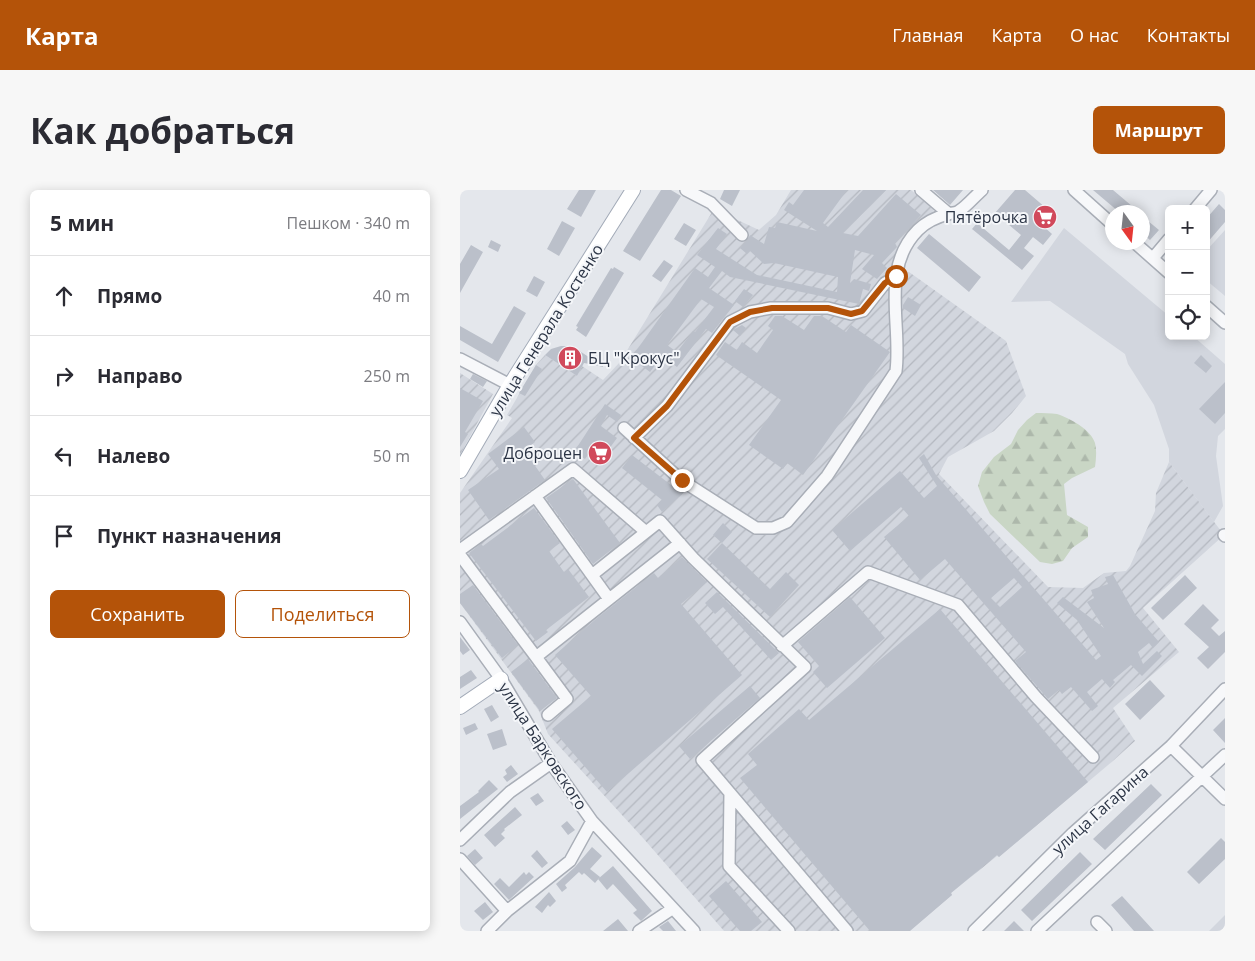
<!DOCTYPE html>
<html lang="ru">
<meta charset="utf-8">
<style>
body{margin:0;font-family:"Open Sans",sans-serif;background:#f7f7f7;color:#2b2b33}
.controls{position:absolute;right:15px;top:15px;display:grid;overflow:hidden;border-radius:8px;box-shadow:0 2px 12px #0003}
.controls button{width:45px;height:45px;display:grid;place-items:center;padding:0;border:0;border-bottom:1px solid #e1e1e2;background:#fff;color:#2b2b33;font:25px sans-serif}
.compass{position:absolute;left:645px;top:15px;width:45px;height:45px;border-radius:50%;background:#fff;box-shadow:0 2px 12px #0003;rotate:165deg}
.stop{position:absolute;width:15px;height:15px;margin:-11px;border:4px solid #b45309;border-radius:50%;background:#fff}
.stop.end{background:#b45309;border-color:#fff;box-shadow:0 1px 5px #0008}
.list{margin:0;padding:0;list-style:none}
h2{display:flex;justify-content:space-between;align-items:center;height:65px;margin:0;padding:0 20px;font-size:21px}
h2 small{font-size:16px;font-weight:400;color:#7c7c81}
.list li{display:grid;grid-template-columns:32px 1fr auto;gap:15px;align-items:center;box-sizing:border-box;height:80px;padding:0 20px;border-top:1px solid #e1e1e2}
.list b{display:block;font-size:19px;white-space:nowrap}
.list em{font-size:16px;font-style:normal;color:#7c7c81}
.actions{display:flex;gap:10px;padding:15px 20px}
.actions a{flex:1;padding:11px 0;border:1px solid #b45309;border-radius:8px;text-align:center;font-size:18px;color:#b45309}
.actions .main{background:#b45309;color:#fff}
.icon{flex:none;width:28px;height:28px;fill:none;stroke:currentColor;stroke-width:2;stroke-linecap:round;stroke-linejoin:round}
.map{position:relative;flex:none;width:765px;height:741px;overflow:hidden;border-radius:8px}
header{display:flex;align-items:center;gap:30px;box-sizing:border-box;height:70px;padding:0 25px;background:#b45309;color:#fff}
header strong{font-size:24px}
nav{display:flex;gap:28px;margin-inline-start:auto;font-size:18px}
.intro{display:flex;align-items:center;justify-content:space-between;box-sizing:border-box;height:120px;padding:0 30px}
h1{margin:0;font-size:35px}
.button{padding:12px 22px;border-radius:8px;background:#b45309;color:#fff;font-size:18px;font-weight:700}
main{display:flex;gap:30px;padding:0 30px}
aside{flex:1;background:#fff;border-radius:8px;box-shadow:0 2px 12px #0003}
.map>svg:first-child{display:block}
</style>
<header>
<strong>Карта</strong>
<nav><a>Главная</a><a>Карта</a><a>О нас</a><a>Контакты</a></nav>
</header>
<div class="intro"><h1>Как добраться</h1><a class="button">Маршрут</a></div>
<main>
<aside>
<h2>5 мин<small>Пешком · 340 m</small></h2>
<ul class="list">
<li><svg class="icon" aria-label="ahead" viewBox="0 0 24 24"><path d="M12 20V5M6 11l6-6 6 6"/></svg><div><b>Прямо</b></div><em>40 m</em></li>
<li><svg class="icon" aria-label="right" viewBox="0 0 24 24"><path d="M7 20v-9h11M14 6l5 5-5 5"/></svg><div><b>Направо</b></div><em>250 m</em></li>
<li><svg class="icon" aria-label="left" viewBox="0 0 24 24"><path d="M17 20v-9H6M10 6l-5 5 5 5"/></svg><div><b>Налево</b></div><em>50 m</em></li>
<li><svg class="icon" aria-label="arrive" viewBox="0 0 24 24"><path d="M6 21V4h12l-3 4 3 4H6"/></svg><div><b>Пункт назначения</b></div></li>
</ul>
<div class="actions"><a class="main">Сохранить</a><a>Поделиться</a></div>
</aside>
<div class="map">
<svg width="765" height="741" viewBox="0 0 765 741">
<defs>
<pattern id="industrial-furrows" width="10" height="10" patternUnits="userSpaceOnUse" patternTransform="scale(1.25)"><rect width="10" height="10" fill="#d2d6de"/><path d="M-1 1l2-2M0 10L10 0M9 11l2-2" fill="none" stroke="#b4b8c0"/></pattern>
<pattern id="forest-firs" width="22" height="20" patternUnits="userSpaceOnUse" patternTransform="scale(1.25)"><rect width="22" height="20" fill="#c9d6c5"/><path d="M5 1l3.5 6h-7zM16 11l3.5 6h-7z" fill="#adb8ab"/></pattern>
</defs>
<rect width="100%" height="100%" fill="#e4e7ec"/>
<path fill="#d2d6de" d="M604 38 709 126V146H733L765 174V239L758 246 756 266 763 316 754 332 709 272V259L694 215 668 174 665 164 590 111 551 112Z
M765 40V106L746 90V61Z
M765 725V741H749Z"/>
<path fill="url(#industrial-furrows)" d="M331 0H451L474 20 430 78 449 82 546 151 566 206 552 223 534 241 488 267 479 284 588 397 623 398 644 383 666 381 670 376 695 321 696 303 709 272 764 345 683 418 719 462 653 518 675 551 654 570 539 667 537 666 491 703 492 705 449 741H264L183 648 88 544 79 521 0 413V303L52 228 47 225 76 175 85 165 117 186 122 176 143 190 160 172 254 19 299 40 316 25Z
M0 183 33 204 0 265Z"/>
<path fill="url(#forest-firs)" d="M576 223C583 223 591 223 597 224 609 228 631 239 635 253 637 261 636 269 635 277L612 288 604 294 607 325 628 337V347L612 358 603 371 592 374 580 372 530 324 524 312 518 296 522 282 534 267 551 254 558 240 567 230Z"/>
<path fill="#bbc0ca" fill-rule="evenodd" d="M119 0H136L121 27 107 19Z
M201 0H211L221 6 180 71 163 61Z
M264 0H280L272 16 260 9Z
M344 0H387L363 33 368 37 403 0H426L383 43 398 46 436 4 461 25 435 53 437 57 422 73 427 78 417 89 402 79 414 65 395 60 390 93 394 89 411 94 409 101 403 99 399 114 270 87 262 81 249 98 274 115 252 143 246 139 217 177 202 166 190 182 171 168 235 78 248 87 255 77 237 65 258 38 267 44 256 59 297 85 377 102 378 87 314 73 304 74 290 61 287 64 280 58 288 50 290 45 304 54 309 37 315 38 317 32 357 41 324 20 329 12 333 15ZM241 109 254 117 235 142 233 141 217 162 207 155Z
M473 0H503L490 15Z
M555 0H565L593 24 583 36 592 44 583 55 573 47 564 58 574 66 562 80 512 39 517 33 549 60 561 45 535 23Z
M633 0H653L679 22H659Z
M759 14 765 20V32L746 54V29Z
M682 26 699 40 690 50 682 43Z
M102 31 115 38 99 66 87 59Z
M224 33 236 40 226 56 214 49Z
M469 44 521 87 509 102 457 58Z
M31 50 41 55 38 62 28 57Z
M11 55 23 62 0 103V74Z
M204 70 213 76 201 92 192 86Z
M154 77 164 83 126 147 116 140 118 137 116 136 151 78 153 79Z
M74 86 85 92 77 107 66 101Z
M284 99 293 105 283 117 275 111Z
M448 107 461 115 455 126 443 118V115Z
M54 116 66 123 38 172 0 150V136L32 154Z
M315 126H322L344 140 354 126H362L386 142 391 135 430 162 343 285 327 273 323 279 289 255 321 210 256 165 265 152 277 160 282 152 297 163 313 140 308 136Z
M282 135 286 138 280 146 273 140Z
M101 156H110L115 158 144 177 124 173 117 186 85 165 91 159Z
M741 165 752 176 746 183 734 173Z
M76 175 82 179 65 206 59 203Z
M13 184 27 191 23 197 10 189Z
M765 192V223L755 234 739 219Z
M0 198 23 211 5 242 8 244 0 257Z
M145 214 161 225 157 232 147 225 141 236 157 248 141 270 130 262 125 269 114 262Z
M64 237 75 252 64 260 85 290 29 330 8 300 39 279 28 264Z
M464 264 476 285 636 470 641 466 617 430 597 413 603 407 644 438 627 412 634 408 631 400 648 394 645 387 653 385 675 424 699 452 693 458 689 453 678 462 683 474 697 461 702 466 682 486 671 475 653 490 655 492 650 498 642 489 627 502 638 516 632 521 611 497 602 504 599 500 588 509 555 471 566 462 485 369 460 390 424 347 449 326 441 317 390 361 372 340 440 281 464 308 477 296 459 268ZM554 388 562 397 540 417 531 408Z
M172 265 215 298 217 296 223 303 202 322 197 315 202 310 162 278Z
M113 289 160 353 133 374 86 308Z
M74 318 100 353 89 361 104 382 108 379 129 407 86 440 88 442 76 451 9 363 21 354 23 356Z
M263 333 272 342 262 353 253 345Z
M262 353 310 399 326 382 339 395 310 427 247 369Z
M222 367 247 392 221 414 282 485 147 602 92 539 131 506 95 465 137 428 194 383 198 388Z
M725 385 737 398 703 430 691 418Z
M13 395 58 455 42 468 0 413V404Z
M257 402 319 463 311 470 263 417 255 424 245 413Z
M390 407 425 448 367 498 353 482 359 476 338 452Z
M743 414 759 430 751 438 759 446 765 441V462L748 479 737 468 749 457 724 434Z
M480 419 628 592 539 667 537 665 491 703 492 705 450 741H410L280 588 297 575 288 564 339 519 349 530Z
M0 447 10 460 3 465 0 461Z
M68 469 97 508 80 521 51 482Z
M11 480 17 488 0 499V487Z
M690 490 705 506 680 530 665 514Z
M290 496 300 508 230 569 219 556Z
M32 515 39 527 31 532 24 519Z
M765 528V553L753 540Z
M15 533 18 539 6 545 3 538Z
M42 539 47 555 33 560 27 544Z
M51 575 58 584 47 592 43 587 47 584 45 580Z
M29 590 38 599 0 629V616L19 602 18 601Z
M691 594 702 605 645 660 633 649Z
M78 603 84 611 76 616 70 608Z
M55 617 62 625 44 639 45 640 41 644 45 648 35 657 24 645Z
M107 631 115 640 108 645 101 636Z
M761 648 765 652V669L739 694 727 682Z
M132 657 142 666 130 679 140 687 135 693 124 683 122 685 119 682 105 695 107 698 102 702 96 694 115 677Z
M15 659 23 668 15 675 7 666Z
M77 660 88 673 82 678 71 666Z
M620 662 632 674 572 731 561 720Z
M153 676 192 721 181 731 173 723 177 720 153 694 147 700 138 689Z
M64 682 66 685 69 682 74 687 49 710 34 694 40 688 49 697Z
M266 691 302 732 291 741H280L249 706Z
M89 702 96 711 90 717 88 715 82 723 75 717Z
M662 706 694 741H674L651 715Z
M25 712 33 722 23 730 14 721Z
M158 729 168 741H143Z
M208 731 216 741H203L199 737Z
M554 731 564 741H544Z"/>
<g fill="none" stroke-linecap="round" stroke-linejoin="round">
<g stroke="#a9aeb7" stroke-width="14">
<path id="minor" d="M226 0 251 13 282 45
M461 0 489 24
M614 0 652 34
M735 19 751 0
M674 52 709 83
M693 68 709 49
M746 116 765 133
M0 169 50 195
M164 238 221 290 296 338H313L327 332 367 286 436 181C442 134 420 78 458 40 466 32 477 27 488 24 491 23 496 23 499 21 507 16 515 6 522 0
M174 248 207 216 270 132 290 122 311 118H368L391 124 403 121 425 93 436 87
M75 306 149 409
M764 345 765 346
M0 360 113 279 186 342
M0 365 76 467
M132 385 200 331 233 368 345 477 242 570 387 741
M0 432 41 489 91 573 132 631 234 741
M322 456 408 382 498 415 576 507 633 567
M88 525 107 509 76 467 220 353
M711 556 765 609
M270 603 269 676 329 741
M0 650 50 602 91 573
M0 669 47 721
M637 732 646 741
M27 741 47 721 110 671 132 631
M179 741 212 719
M514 741 613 643 711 556 765 499
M577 741 765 565"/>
</g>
<g stroke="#a3abb8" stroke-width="16">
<path id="major" d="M0 281 50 195 173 0
M0 517 41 489"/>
</g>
<use href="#minor" stroke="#f7f8fa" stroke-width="11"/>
<use href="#major" stroke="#fff" stroke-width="14"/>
</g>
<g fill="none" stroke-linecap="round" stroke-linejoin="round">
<path stroke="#b45309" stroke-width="6" d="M222 290 174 248 207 216 270 132 290 122 312 118H368L391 124 402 121 425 93 436 86"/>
</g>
<defs>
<g id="supermarket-disc" transform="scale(1.25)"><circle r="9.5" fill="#d1495b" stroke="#f4f6f9"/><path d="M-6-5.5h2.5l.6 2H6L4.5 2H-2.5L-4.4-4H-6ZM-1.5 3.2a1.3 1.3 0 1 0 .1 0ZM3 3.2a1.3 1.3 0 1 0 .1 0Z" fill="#fff"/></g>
<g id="building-disc" transform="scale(1.25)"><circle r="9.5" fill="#d1495b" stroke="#f4f6f9"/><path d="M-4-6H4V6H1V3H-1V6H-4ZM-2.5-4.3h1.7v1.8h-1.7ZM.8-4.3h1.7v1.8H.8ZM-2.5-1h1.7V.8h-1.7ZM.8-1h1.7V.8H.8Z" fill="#fff"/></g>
</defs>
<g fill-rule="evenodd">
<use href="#supermarket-disc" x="585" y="27"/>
<use href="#building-disc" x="110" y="168"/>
<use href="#supermarket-disc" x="140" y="263"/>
</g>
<g text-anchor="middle" stroke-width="4" stroke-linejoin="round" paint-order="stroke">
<g font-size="16" fill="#2b3445" stroke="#f4f6f9" text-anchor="end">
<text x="568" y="33">Пятёрочка</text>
<text x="128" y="174" text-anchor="start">БЦ "Крокус"</text>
<text x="122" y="269">Доброцен</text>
</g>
<g font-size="16" fill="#2b3445" stroke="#f4f6f9">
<text transform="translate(86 140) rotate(-58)" y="6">улица Генерала Костенко</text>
<text transform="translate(83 556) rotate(57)" y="6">улица Барковского</text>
<text transform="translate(640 620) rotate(-42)" y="6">улица Гагарина</text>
</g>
</g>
</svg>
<div class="controls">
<button>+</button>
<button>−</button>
<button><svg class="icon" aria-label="locate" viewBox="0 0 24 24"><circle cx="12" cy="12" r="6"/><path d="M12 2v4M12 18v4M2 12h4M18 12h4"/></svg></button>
</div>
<svg class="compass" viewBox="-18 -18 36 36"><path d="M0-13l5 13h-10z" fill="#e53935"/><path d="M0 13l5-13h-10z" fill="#7c7c81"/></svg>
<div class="stop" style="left:436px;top:86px"></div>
<div class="stop end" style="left:222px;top:290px"></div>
</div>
</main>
